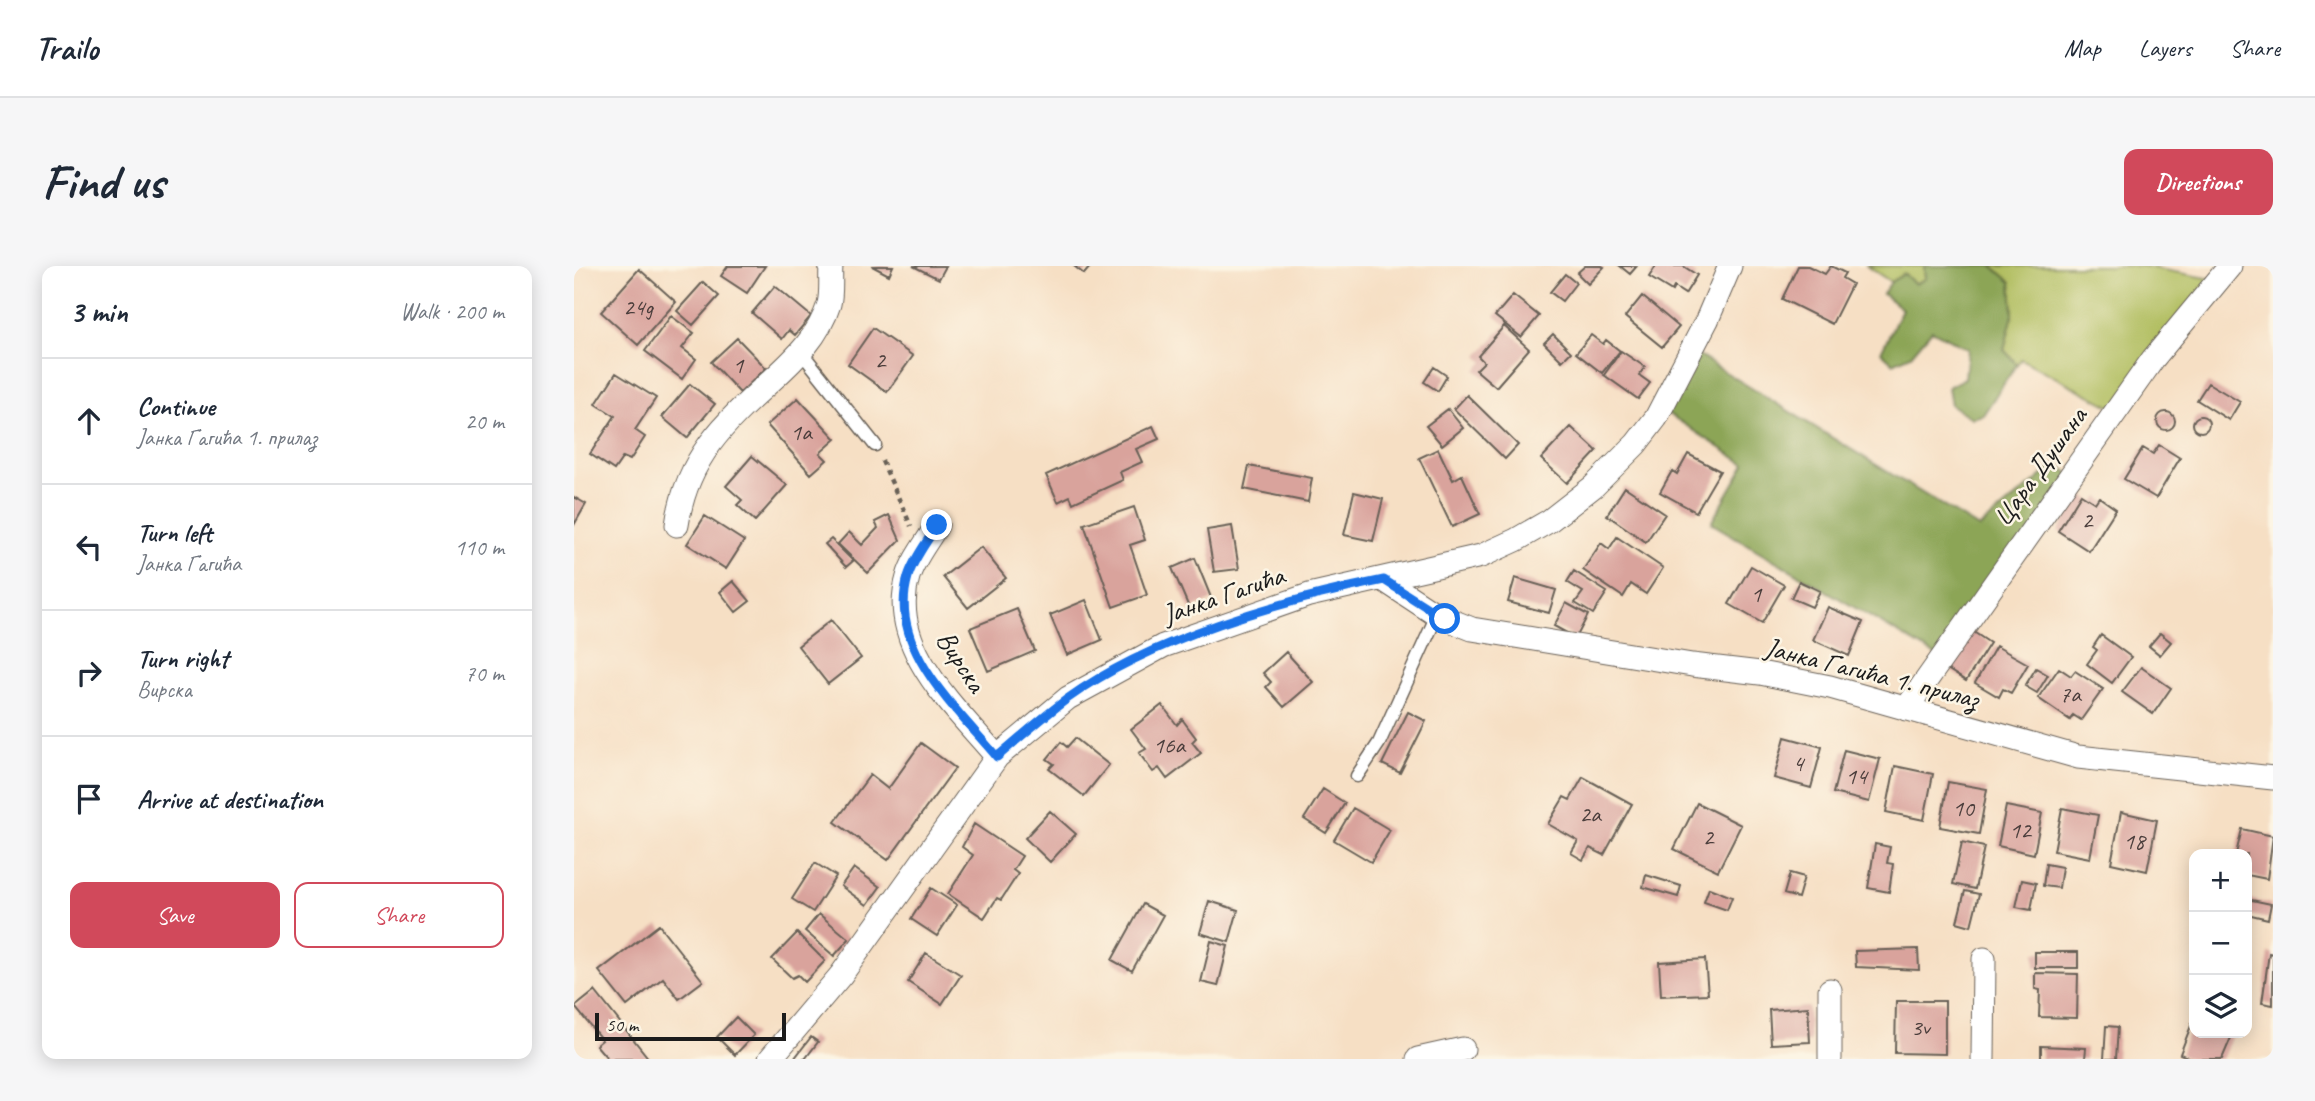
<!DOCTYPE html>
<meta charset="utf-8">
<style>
body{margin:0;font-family:Caveat,sans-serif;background:#f6f6f7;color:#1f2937}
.controls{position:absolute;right:21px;bottom:21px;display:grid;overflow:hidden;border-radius:14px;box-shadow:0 4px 18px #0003}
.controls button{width:63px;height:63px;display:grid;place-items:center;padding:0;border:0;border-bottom:2px solid #e0e1e3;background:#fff;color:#1f2937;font:35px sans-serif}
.scale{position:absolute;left:21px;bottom:18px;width:191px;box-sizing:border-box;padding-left:7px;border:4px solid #1c1c1c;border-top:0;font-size:19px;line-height:24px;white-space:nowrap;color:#1c1c1c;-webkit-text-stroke:5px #fcf5e5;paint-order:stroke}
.stop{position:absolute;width:21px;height:21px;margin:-16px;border:5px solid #1a73e8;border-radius:50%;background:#fff}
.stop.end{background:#1a73e8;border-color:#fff;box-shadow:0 2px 7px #0008}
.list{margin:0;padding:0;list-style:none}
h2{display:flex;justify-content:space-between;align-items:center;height:91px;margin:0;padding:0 28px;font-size:30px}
h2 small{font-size:23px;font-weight:400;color:#747a83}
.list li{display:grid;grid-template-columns:46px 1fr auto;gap:21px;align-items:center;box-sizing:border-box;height:126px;padding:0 28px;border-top:2px solid #e0e1e3}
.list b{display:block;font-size:26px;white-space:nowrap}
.list p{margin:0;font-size:23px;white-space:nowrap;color:#747a83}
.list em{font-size:23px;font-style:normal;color:#747a83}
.actions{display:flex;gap:14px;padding:21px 28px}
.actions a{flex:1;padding:16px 0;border:2px solid #d1495b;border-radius:14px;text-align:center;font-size:24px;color:#d1495b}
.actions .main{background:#d1495b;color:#fff}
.icon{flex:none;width:38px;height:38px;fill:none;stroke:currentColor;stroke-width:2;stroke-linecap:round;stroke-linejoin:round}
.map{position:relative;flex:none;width:1699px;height:793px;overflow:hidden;border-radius:14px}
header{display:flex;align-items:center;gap:42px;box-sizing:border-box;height:98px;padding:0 35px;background:#fff;border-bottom:2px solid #e0e1e3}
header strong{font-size:33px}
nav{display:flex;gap:38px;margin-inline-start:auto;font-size:24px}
.intro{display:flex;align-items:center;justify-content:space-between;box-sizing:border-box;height:168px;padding:0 42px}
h1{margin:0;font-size:49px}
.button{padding:18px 32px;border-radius:14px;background:#d1495b;color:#fff;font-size:24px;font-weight:700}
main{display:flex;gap:42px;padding:0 42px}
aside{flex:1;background:#fff;border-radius:14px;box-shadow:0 4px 18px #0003}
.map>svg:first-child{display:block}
</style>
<header>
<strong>Trailo</strong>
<nav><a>Map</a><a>Layers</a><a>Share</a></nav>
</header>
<div class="intro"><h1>Find us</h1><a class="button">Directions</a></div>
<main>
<aside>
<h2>3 min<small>Walk · 200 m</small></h2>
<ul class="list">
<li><svg class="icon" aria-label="ahead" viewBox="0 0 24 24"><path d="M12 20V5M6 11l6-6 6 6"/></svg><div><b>Continue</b><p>Јанка Гагића 1. прилаз</p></div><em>20 m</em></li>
<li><svg class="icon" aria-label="left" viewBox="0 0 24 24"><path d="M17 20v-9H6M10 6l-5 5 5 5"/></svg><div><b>Turn left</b><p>Јанка Гагића</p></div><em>110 m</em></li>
<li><svg class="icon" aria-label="right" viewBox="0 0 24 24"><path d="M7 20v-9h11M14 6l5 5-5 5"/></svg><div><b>Turn right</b><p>Вирска</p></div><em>70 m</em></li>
<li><svg class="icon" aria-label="arrive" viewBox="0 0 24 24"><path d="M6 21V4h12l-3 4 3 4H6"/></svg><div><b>Arrive at destination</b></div></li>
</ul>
<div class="actions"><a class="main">Save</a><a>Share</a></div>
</aside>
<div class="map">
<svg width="1699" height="793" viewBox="0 0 1699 793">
<rect width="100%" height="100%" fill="#fcf5e5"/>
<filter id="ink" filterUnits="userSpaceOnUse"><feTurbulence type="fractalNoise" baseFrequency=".0143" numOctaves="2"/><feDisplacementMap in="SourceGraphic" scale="14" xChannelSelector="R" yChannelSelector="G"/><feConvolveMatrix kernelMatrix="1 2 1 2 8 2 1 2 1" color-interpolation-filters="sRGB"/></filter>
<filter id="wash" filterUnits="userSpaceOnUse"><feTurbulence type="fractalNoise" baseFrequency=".00686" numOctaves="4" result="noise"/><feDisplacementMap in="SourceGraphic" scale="28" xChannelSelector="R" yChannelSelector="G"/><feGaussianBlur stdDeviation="1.57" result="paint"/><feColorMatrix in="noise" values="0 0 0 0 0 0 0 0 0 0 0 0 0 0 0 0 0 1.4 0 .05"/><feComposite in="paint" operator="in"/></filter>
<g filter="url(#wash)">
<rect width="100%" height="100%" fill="#f6dfc4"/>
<path fill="#b1be60" stroke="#666d3e" stroke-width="2" d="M1293 0H1350L1351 13 1341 18 1329 8 1317 16Z
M1418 0H1568L1655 16 1549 147 1447 93 1443 98 1430 84 1439 48 1437 16Z"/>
<path fill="#8ca556" stroke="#546039" stroke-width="2" d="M1350 0H1418L1437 16 1439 48 1430 84 1443 98 1409 149 1398 152 1377 139 1374 121 1391 112 1394 83 1358 64 1337 89 1319 97 1307 86 1328 43 1309 28 1317 16 1330 8 1341 18 1351 13Z
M1122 88 1405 262 1482 198 1502 212 1368 393 1137 257 1171 198 1093 147Z"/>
<g id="blocks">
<path fill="#d9a39c" d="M154 0H191L173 27 147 10Z
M298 0H319L315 9Z
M339 0H372L365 13Z
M500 0H517L510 8Z
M1011 0H1028L1030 1 1014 18 1003 7Z
M1046 0H1063L1056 8Z
M1082 0H1109L1123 9 1111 28 1100 21 1098 25 1075 11Z
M1224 0H1234L1251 8 1257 0 1271 7 1268 12 1278 18 1258 58 1208 33Z
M65 3 102 36 64 79 27 46Z
M991 8 1002 17 988 35 976 26Z
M129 16 145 30 119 59 103 45Z
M201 20 237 50 221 69 215 64 208 73 178 47Z
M939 29 965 50 947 71 921 50Z
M1068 30 1105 61 1088 81 1051 51Z
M97 50 120 67 108 82 122 93 108 113 71 85Z
M930 60 955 83 922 121 902 104 910 96 904 90Z
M299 62 339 90 313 126 274 98Z
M979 68 997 86 988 95 970 77Z
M1017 69 1029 78 1032 74 1046 85 1028 107 1002 87Z
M163 72 192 102 166 127 137 96Z
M1047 85 1071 101 1065 109 1076 117 1064 133 1030 109Z
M860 101 873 110 864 125 850 116Z
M42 107 82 132 61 164 71 171 56 194 49 191 40 204 16 188 41 150 22 138Z
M1634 117 1666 136 1655 154 1623 134Z
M116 118 141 138 113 172 88 151Z
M893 129 944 179 931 193 880 143Z
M224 132 262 173 246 187 253 194 237 208 193 159Z
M874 143 889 162 868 179 852 160Z
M1583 155a9 9 0 1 1 18 0a9 9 0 1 1-18 0Z
M1619 158a8 8 0 1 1 16 0a8 8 0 1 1-16 0Z
M579 160 585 173 562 183 568 196 546 206 549 214 499 237 496 230 484 236 472 209Z
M997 161 1023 185 993 217 967 193Z
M1585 179 1606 192 1582 232 1550 213 1569 182 1579 188Z
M864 183 879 214 888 209 906 248 878 261 845 192Z
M1114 188 1146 205 1122 246 1086 226 1098 205 1103 208Z
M178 190 213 219 181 255 163 239 168 234 152 220Z
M675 200 738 212 734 236 670 223Z
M1051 221 1091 248 1072 276 1033 249Z
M780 226 809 233 799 275 770 269Z
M1507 228 1521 237 1525 231 1542 243 1515 285 1484 265Z
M0 231 12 238 0 259Z
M560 241 571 274 556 279 573 329 539 341 510 258Z
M315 249 326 274 294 307 264 278 275 266 288 279 304 262 301 256Z
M131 250 170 275 152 303 113 278Z
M658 260 665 303 640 306 633 264Z
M1043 271 1089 302 1072 328 1057 318 1049 331 1009 304 1027 277 1035 283Z
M257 273 279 295 272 301 251 278Z
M407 281 432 312 394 342 369 311Z
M621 292 638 334 616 344 598 302Z
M1177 300 1210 319 1188 357 1155 338Z
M1000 305 1033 326 1019 348 1001 337 1009 326 993 316Z
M941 312 982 324 975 347 934 336Z
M159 315 176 335 162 346 146 326Z
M1225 315 1246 325 1238 341 1217 332Z
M512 334 528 374 493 389 476 349Z
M992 337 1014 349 1002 372 980 360Z
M1254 341 1289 356 1275 390 1239 374Z
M443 343 461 385 414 405 396 362Z
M257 354 287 392 254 418 224 380Z
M1395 363 1416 377 1392 415 1370 401Z
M1586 367 1597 376 1586 389 1575 380Z
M1527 369 1557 391 1538 417 1513 398 1523 384 1519 381Z
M1422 380 1454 398 1437 427 1429 423 1425 431 1401 417Z
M712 386 739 416 710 441 692 421 697 416 689 407Z
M1567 401 1597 422 1579 448 1548 426Z
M1462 402 1474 409 1463 427 1451 420Z
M1485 402 1497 410 1501 405 1529 423 1507 454 1499 449 1496 454 1464 432Z
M588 439 603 459 608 453 622 472 618 476 627 487 593 513 585 502 579 506 565 487 572 483 557 463Z
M834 446 852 455 826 507 808 498Z
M1211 471 1248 481 1237 522 1200 512Z
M501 472 535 499 510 530 475 503 480 498 473 493 487 476 493 481Z
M347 477 381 502 314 594 261 556 296 509 314 523Z
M1270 484 1306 493 1295 536 1259 527Z
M1321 500 1359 508 1350 554 1312 546Z
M1009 511 1058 538 1030 589 1016 582 1009 594 997 587 1004 575 974 558 990 531 996 534Z
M1374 516 1413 523 1405 568 1366 561Z
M749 523 771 537 752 567 730 553Z
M1123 537 1167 559 1144 605 1100 583Z
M1432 540 1468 547 1460 588 1424 580Z
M779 542 816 564 797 596 760 574Z
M1488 542 1524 549 1516 592 1480 585Z
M476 545 502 568 476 596 451 572Z
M1547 546 1583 554 1573 605 1537 597Z
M400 558 448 590 439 604 444 608 427 634 423 632 410 652 374 628 399 589 388 581Z
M1668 563 1699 570 1693 613 1673 609V588H1662Z
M1388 576 1410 581 1401 623 1379 618Z
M1301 578 1316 581 1313 597 1319 598 1315 626 1294 622Z
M241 597 262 610 239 646 218 633Z
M1472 598 1488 601 1485 622 1469 620Z
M280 602 306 621 293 639 267 620Z
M1216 607 1230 611 1224 632 1210 628Z
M1072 609 1107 620 1104 631 1069 621Z
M1448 614 1462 617 1457 644 1442 641Z
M357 622 383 639 363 670 337 653Z
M1135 622 1158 631 1153 644 1130 636Z
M1391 625 1405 628 1397 660 1383 656Z
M1673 633 1697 638 1694 653 1673 648Z
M635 635 664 644 655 676 626 667Z
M569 638 589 649 558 705 538 694Z
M245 648 275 673 260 690 231 665Z
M85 659 129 715 105 733 89 712 53 740 25 705Z
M223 667 251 695 231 716 224 709 218 712 198 693Z
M637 675 654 680 644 720 627 716Z
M1344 683 1345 704 1282 701 1281 685Z
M1461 686H1504V702H1461Z
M352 687 387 709 368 738 334 716Z
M1695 687 1699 688V739L1688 737Z
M1131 693 1134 728 1087 730 1085 696Z
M1461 707 1504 708 1503 752 1465 751 1466 724 1461 723Z
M21 725 75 793H34L22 779 28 774 1 741Z
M1322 735H1371V788L1321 787Z
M1234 741 1236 776 1197 778 1195 744Z
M162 751 180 769 161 789 143 771Z
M1620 752V767H1659L1648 793H1618L1606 788Z
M1532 760 1544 761 1542 793H1530Z
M237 771 244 776 231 793H220Z
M1467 780 1512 782 1511 793H1467Z"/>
</g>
</g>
<g filter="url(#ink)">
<use href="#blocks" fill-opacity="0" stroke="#686057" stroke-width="2"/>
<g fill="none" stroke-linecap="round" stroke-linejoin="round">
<g stroke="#686057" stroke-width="15">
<path id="lane" d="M228 87 301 179
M783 510 805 477 863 349"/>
</g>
<g stroke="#686057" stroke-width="25">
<path id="street" d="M103 259C112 193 150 157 198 114 222 92 245 70 255 38 258 26 256 12 257 0
M363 259C354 275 339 293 334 311 313 381 382 442 423 491
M810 314 863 349 898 363 1118 399 1186 407 1256 421 1504 491 1699 512
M1332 443 1579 93 1656 0
M1256 724V793
M196 793 267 709 423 491 494 432 589 380 735 329 907 290 942 274 975 255 1020 220 1062 178 1082 152 1133 54 1156 0
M844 793 889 783
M1409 793 1410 693"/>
</g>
<path stroke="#686057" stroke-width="4.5" stroke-dasharray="5 5" stroke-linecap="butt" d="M308 195 337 260"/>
<use href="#lane" stroke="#fff" stroke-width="12"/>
<use href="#street" stroke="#fff" stroke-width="23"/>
</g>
</g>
<g fill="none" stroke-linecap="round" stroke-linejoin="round" filter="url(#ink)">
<path stroke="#1a73e8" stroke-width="9" d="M363 259C354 275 339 293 334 311 313 381 382 442 423 491 446 471 469 451 493 433 577 372 709 334 810 314L871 353"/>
</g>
<g text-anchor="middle" stroke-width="5" stroke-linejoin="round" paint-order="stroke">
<g font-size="24" fill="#4b3e3c">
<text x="64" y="49">24g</text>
<text x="306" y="102">2</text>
<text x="164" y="107">1</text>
<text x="227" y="174">1a</text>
<text x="1513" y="262">2</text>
<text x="1182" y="336">1</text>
<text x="1496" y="436">7a</text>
<text x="595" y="487">16a</text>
<text x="1224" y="505">4</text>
<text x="1282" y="518">14</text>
<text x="1389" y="550">10</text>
<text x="1016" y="556">2a</text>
<text x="1446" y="572">12</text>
<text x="1134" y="579">2</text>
<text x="1560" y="583">18</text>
<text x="1346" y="769">3v</text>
</g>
<g font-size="28" fill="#1c1c1c" stroke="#fcf5e5">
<text transform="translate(1465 200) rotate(-54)" y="10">Цара Душана</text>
<text transform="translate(649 328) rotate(-19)" y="10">Јанка Гагића</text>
<text transform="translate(388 395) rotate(57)" y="10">Вирска</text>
<text transform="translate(1298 406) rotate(14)" y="10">Јанка Гагића 1. прилаз</text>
</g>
</g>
</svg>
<div class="controls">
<button>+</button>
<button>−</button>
<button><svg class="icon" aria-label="layers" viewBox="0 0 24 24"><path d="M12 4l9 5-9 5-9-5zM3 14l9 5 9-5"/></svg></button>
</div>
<div class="scale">50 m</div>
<div class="stop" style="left:871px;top:353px"></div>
<div class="stop end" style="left:363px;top:259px"></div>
</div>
</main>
